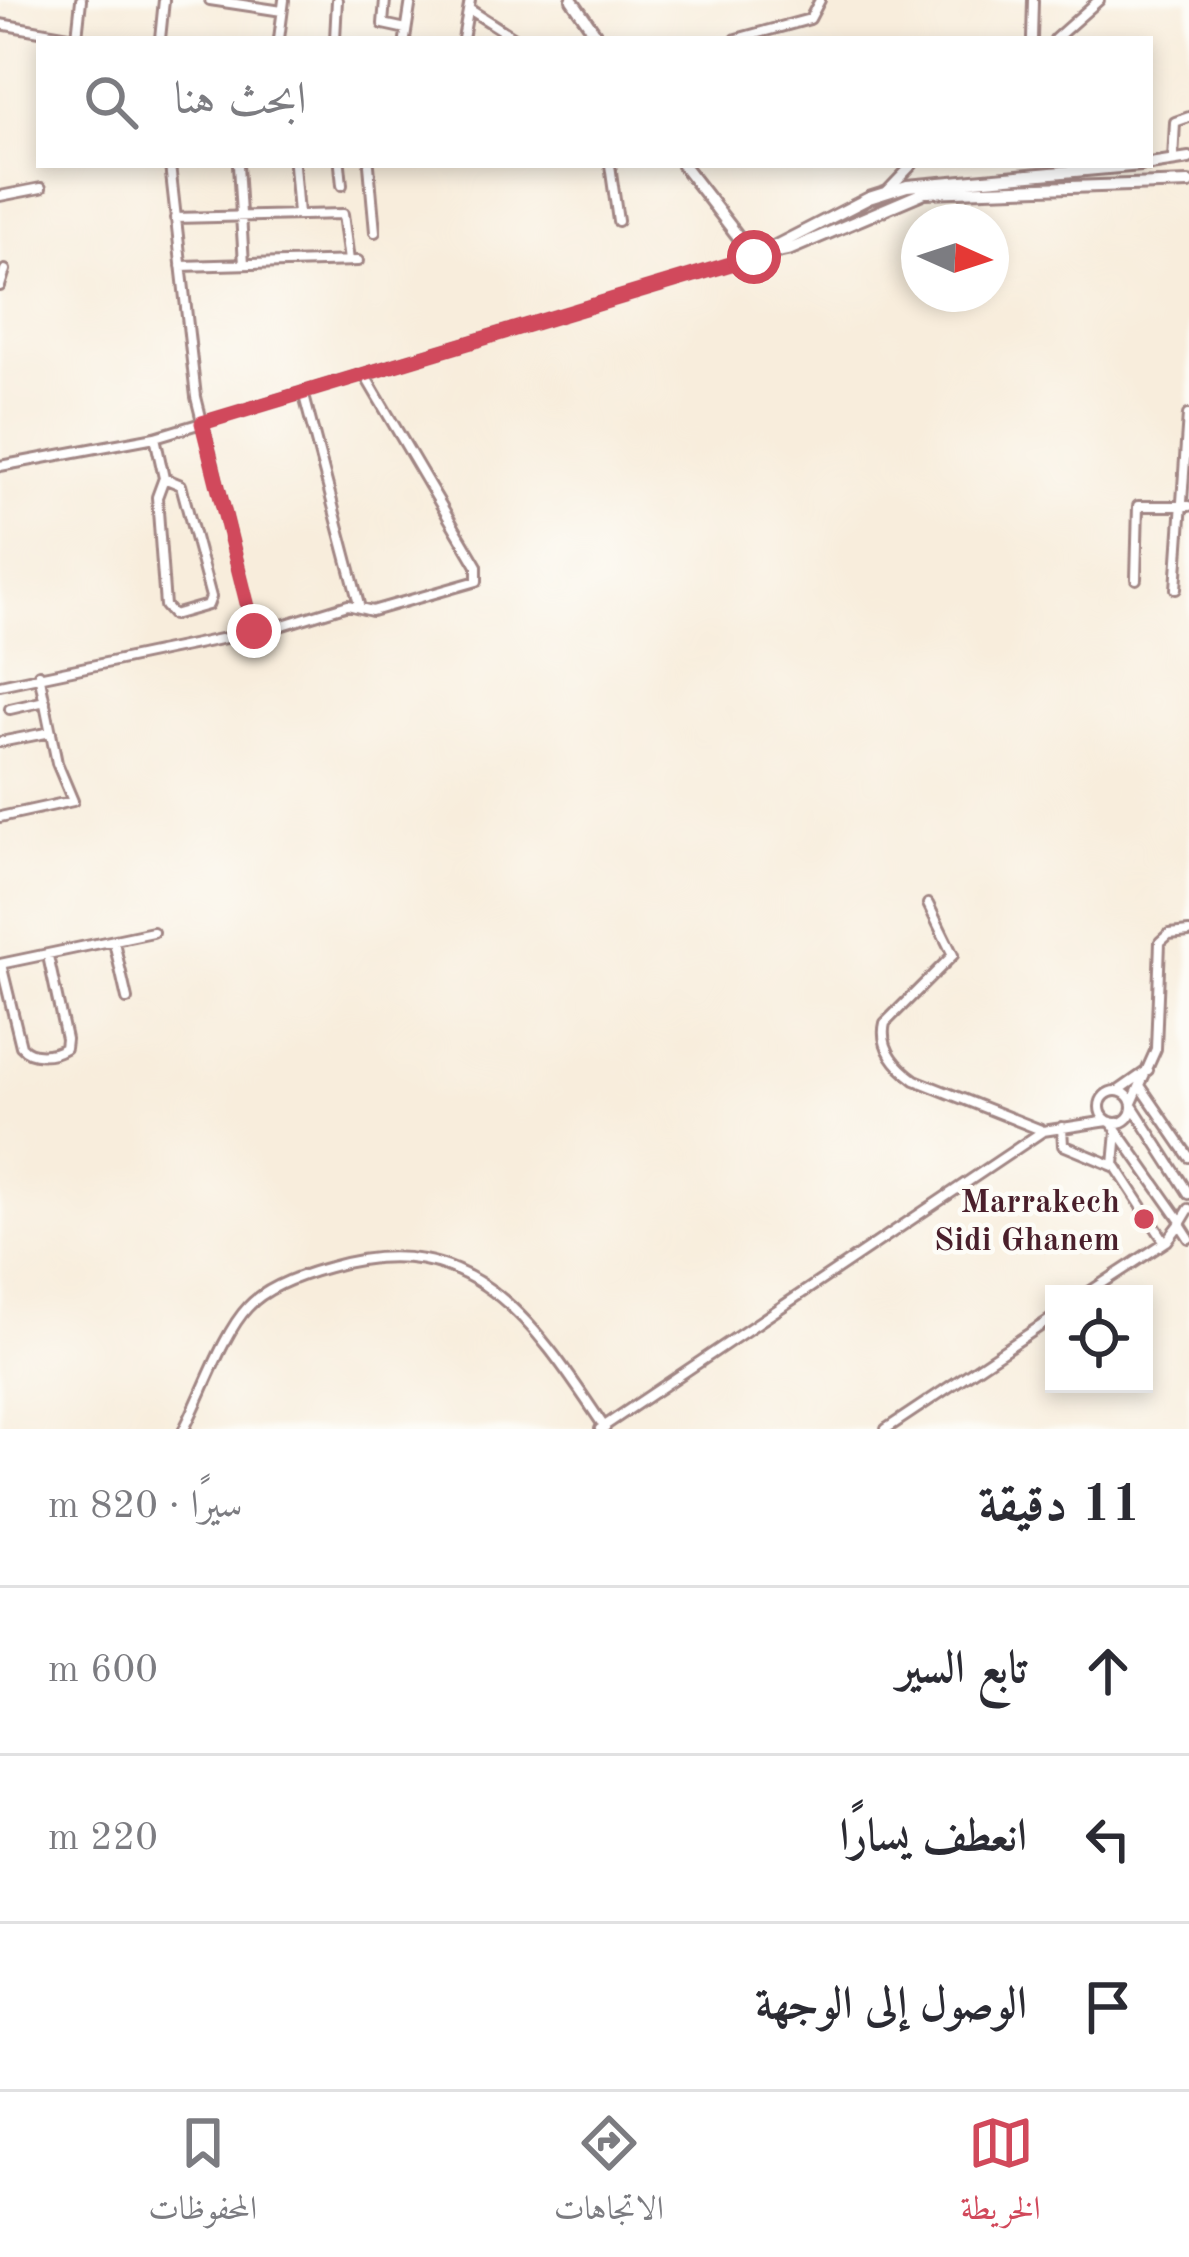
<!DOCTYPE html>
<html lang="ar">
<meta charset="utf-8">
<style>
body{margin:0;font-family:"Old Standard TT",Amiri,serif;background:#f7f7f7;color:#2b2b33;direction:rtl}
.controls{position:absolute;right:36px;bottom:36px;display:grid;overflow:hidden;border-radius:0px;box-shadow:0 6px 18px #0003}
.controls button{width:108px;height:108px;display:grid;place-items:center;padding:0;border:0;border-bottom:3px solid #e1e1e2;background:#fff;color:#2b2b33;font:60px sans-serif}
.compass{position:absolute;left:901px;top:204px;width:108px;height:108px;border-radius:50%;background:#fff;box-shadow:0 6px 18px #0003;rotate:93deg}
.stop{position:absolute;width:36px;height:36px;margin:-27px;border:9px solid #d1495b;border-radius:50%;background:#fff}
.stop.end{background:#d1495b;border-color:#fff;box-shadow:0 3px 12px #0008}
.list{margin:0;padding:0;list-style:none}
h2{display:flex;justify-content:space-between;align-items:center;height:156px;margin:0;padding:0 48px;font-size:51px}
h2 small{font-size:39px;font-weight:400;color:#7c7c81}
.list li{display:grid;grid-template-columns:78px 1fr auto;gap:36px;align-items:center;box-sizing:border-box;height:168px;padding:0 48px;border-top:3px solid #e1e1e2}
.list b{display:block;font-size:45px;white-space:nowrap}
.list em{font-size:39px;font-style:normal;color:#7c7c81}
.icon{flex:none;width:66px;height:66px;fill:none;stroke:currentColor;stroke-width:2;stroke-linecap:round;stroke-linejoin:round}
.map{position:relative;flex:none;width:1189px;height:1429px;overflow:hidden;direction:ltr}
.search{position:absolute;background:#fff;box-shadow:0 6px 18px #0003;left:36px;right:36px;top:36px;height:132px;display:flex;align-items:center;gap:30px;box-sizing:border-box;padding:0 42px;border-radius:0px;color:#7c7c81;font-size:45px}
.sheet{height:660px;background:#fff}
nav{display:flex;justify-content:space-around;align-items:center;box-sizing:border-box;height:168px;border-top:3px solid #e1e1e2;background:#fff;font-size:33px;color:#7c7c81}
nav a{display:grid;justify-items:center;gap:6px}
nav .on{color:#d1495b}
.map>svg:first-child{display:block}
</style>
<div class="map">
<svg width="1189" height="1429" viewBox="0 0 1189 1429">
<rect width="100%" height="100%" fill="#fdfcf7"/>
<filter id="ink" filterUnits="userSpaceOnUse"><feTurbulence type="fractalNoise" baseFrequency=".00833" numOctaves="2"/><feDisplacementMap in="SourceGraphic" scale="24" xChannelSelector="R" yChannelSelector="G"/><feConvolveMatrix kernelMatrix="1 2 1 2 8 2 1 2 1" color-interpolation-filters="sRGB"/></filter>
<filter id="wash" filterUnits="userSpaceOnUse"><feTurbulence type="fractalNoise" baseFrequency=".004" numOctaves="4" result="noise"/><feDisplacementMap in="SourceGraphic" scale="48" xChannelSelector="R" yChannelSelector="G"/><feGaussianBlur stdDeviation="2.7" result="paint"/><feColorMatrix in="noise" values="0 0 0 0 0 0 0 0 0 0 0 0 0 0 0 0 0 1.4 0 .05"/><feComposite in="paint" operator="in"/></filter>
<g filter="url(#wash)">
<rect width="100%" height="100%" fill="#f8eddc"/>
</g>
<g filter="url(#ink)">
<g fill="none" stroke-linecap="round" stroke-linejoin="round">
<g stroke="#a18684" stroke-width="14">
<path id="minor" d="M210 0 282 11
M385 0 383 24 406 29
M469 9 516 39
M0 24 86 39
M77 37 81 0
M160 39 164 0
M279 39 284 0
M335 39 337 0
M405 39 411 0
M463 39 470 0
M736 39 810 19 820 0
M1032 39 1033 0
M1055 39 1099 0
M1173 160 1175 122 1189 117
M170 165 196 397 254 631
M238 165 244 264
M294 165 298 214
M340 165 342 185
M369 165 375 232
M610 165 618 221
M888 190 912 165
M0 196 41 188
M175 218 343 214 349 261
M181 266 358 261
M0 286 5 270
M303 392 360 608
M155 437 164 478 157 497 165 606 173 615 208 605 211 597 181 485 164 478
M0 466 155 437 754 257
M1136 579 1138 506H1189
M1176 589 1188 415
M0 685 273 628 348 605 372 611 477 581V566L364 374
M10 709 45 701
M0 742 51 732
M0 817 73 801 57 763 39 674
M928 904 953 955 885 1023C879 1047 897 1067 915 1080L1041 1130
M114 942 127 999
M0 964 153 932
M1 964 21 1046C31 1058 52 1056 65 1048L66 1039 48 956
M1141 1087 1189 1157
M1100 1107a16 16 0 1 1 32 0a16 16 0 1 1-32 0Z
M1118 1091 1148 1070
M1132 1103 1156 1049 1160 942 1169 934 1189 932
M1133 1107 1189 1194
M1111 1122 1180 1220
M1062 1127 1063 1145 1116 1167 1165 1242
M1114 1165 1117 1131
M1189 1209 1180 1224 1189 1238
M1086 1294 1167 1241 1180 1224
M184 1429C202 1395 223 1333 248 1307 267 1286 304 1274 330 1267 473 1225 536 1325 605 1428
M600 1429 1043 1131 1108 1121
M886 1429 1054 1317"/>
</g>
<g stroke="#a18684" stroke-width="16">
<path id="major" d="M572 0 599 39
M1150 164 1189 158
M683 165 754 257
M754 257 791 249 925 192 1189 183
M754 257 869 198 907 186 1141 165"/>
</g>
<use href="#minor" stroke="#fff" stroke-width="8"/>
<use href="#major" stroke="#fff" stroke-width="10"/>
</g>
</g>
<g fill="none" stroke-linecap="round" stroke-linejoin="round" filter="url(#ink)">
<path stroke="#d1495b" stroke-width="15" d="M254 631 202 423 754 257"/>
</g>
<circle fill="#d1495b" stroke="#fdfcf7" stroke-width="4.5" cx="1144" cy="1219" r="12"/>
<g text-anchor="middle" stroke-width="9" stroke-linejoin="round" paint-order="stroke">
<g font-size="33" font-weight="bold" fill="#4a1f2b" stroke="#fdfcf7" text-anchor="end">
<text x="1120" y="1212">Marrakech<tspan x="1120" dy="38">Sidi Ghanem</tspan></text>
</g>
</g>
</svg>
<div class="controls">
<button><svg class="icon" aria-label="locate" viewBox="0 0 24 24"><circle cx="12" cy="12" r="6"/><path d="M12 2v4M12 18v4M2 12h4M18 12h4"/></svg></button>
</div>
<svg class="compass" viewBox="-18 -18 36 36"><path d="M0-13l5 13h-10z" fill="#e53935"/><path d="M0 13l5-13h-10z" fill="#7c7c81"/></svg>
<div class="stop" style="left:754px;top:257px"></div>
<div class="stop end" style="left:254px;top:631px"></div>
<div class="search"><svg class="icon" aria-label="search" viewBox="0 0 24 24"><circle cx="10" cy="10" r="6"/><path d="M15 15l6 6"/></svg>ابحث هنا</div>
</div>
<section class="sheet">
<h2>11 دقيقة<small>سيرًا · 820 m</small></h2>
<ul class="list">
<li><svg class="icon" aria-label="ahead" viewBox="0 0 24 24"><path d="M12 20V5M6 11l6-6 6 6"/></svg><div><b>تابع السير</b></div><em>600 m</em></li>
<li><svg class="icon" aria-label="left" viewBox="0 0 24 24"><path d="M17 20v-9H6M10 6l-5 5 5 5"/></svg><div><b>انعطف يسارًا</b></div><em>220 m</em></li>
<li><svg class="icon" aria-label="arrive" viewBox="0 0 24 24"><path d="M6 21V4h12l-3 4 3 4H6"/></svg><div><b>الوصول إلى الوجهة</b></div></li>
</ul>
</section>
<nav>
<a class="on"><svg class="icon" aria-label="map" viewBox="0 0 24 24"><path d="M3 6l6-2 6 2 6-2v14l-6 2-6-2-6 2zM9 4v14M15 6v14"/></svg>الخريطة</a>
<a><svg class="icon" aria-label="directions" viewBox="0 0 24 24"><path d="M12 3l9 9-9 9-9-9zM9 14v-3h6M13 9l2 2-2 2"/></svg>الاتجاهات</a>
<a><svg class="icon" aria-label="saved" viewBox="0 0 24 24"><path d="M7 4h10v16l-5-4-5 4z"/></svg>المحفوظات</a>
</nav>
